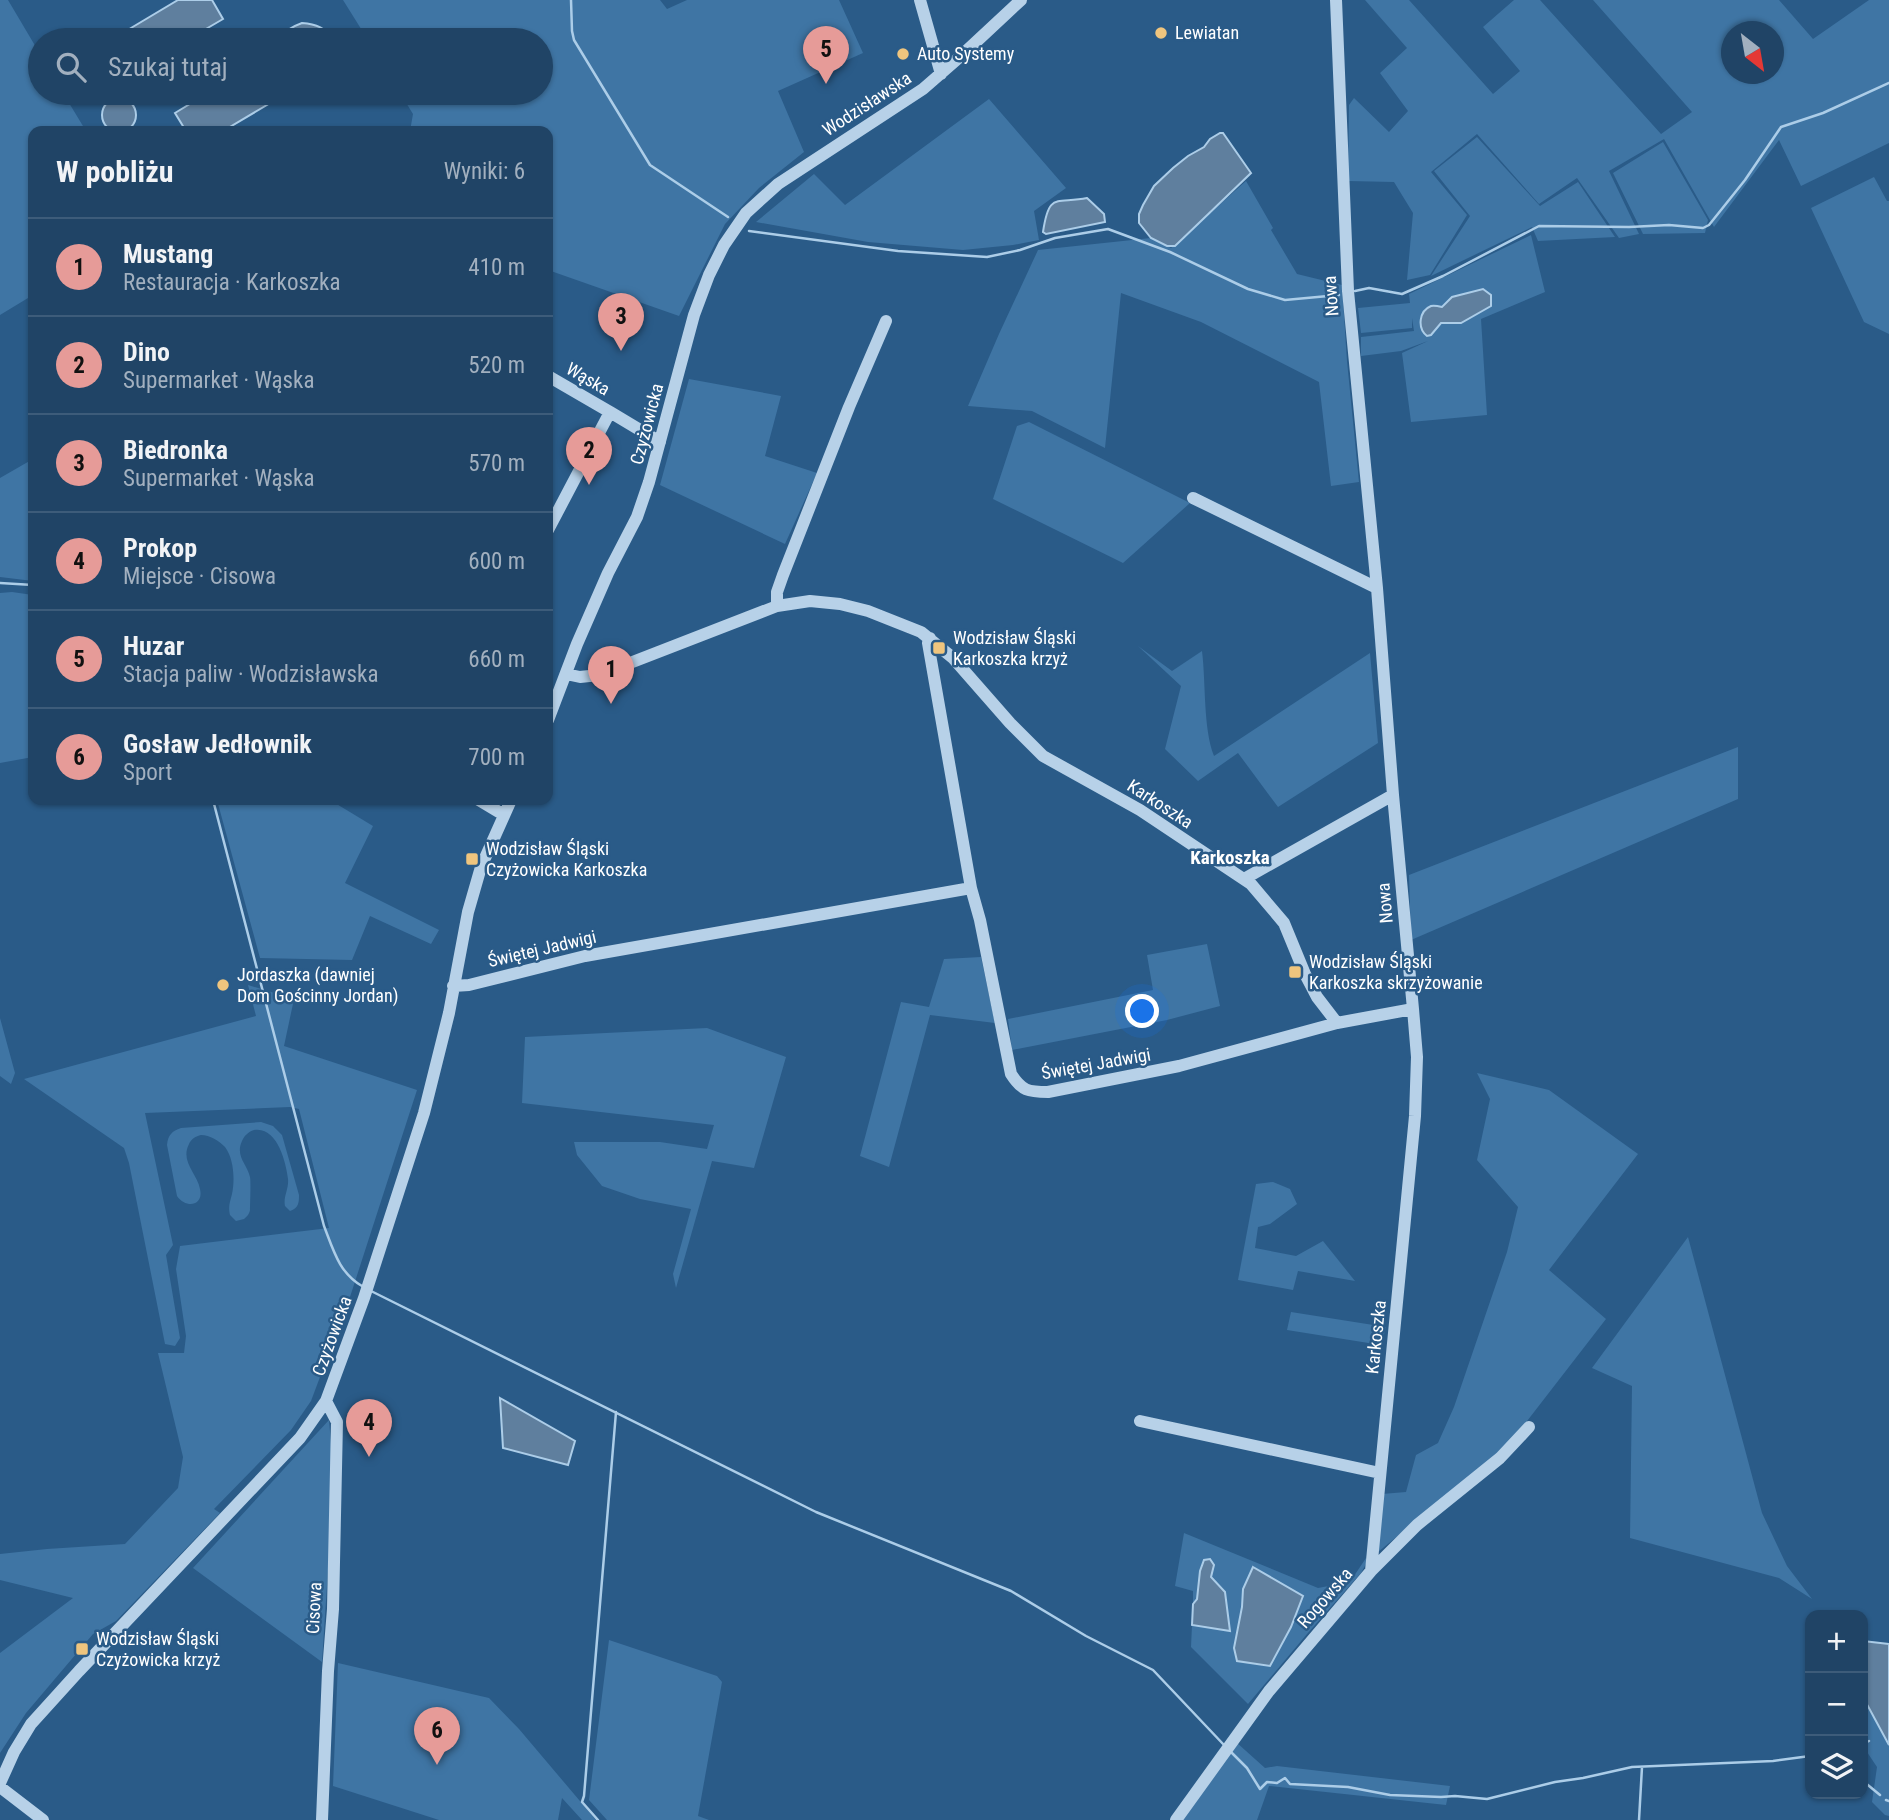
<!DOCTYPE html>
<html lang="pl">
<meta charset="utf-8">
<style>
body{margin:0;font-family:"Roboto Condensed",sans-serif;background:#284b6c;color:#f1f3f6}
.controls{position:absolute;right:21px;bottom:21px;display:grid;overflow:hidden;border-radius:14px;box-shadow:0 2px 5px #0004}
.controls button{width:63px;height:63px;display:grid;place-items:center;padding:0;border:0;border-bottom:2px solid #3d5c7a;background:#204466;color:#f1f3f6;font:35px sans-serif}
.compass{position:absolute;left:1721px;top:21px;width:63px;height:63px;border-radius:50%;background:#204466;box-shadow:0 2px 5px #0004;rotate:149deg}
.you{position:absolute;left:1143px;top:1012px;width:24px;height:24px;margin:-18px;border:5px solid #fff;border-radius:50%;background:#1a73e8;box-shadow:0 0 0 10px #1a73e833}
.badge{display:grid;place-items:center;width:46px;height:46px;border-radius:50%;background:#e69b98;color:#111;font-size:23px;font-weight:700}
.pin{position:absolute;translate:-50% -58px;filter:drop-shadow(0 2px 4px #0008)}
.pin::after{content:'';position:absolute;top:37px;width:24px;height:21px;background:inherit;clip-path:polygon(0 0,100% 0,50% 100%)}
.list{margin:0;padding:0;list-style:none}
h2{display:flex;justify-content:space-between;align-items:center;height:91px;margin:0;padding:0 28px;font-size:30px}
h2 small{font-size:23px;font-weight:400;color:#a2b0bf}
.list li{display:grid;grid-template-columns:46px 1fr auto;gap:21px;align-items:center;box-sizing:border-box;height:98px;padding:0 28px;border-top:2px solid #3d5c7a}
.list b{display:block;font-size:26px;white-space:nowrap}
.list p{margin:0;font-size:23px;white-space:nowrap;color:#a2b0bf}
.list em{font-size:23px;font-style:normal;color:#a2b0bf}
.icon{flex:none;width:38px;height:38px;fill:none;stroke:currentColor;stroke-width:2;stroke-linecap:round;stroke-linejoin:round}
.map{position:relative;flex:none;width:1889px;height:1820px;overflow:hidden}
.search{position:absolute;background:#204466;box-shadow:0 2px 5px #0004;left:28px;top:28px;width:525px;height:77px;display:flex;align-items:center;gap:18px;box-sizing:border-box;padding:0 24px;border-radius:38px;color:#a2b0bf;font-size:26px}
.panel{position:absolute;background:#204466;box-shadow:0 2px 5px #0004;left:28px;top:126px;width:525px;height:679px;border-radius:14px}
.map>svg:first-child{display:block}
</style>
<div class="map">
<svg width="1889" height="1820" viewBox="0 0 1889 1820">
<rect width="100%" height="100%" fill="#2a5b88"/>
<path fill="#3f75a4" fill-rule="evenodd" d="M0 0H8L40 54V93H63L86 131H33V295L0 315Z
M343 0H660L667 9 687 0H839L863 53 778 91 804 152 759 188 725 224 679 316 548 270V131H410L413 114 400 93H541V40H368Z
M1365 0H1409L1493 94 1520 71 1483 27 1514 0H1540L1661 134 1692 112 1593 0H1779L1813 39 1869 0H1889V143L1801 186 1779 140 1714 227 1664 139 1609 171 1639 234 1619 238 1577 178 1539 204 1477 134 1431 172 1467 215 1430 275 1407 280 1413 213 1394 182 1348 181 1349 105 1354 98 1389 132 1408 111 1380 73 1407 48ZM1731 32H1773V74H1731Z
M989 99 1066 188 1034 211 1039 240 1013 245 963 250 868 242 756 222 814 174 845 205Z
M1477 137 1540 206 1578 182 1615 237 1538 241 1532 227 1431 276 1470 216 1434 171Z
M1663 142 1708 220 1705 233 1643 234 1613 173Z
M1874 177 1887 201H1889V334L1864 322 1811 208Z
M1246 181 1273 228 1271 230 1297 274 1342 285 1347 361 1359 482 1331 486 1319 382 1201 322 1121 293 1105 448 1032 411 968 406 999 334 1038 250 1151 238 1171 248Z
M1531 235 1545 292 1481 319 1487 415 1411 422 1402 353 1428 341 1401 351 1361 356V337L1414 331 1412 318V328L1361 333 1358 308 1410 303 1409 294Z
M689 379 781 396 765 456 817 473 785 544 660 485Z
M1029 422 1190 503 1123 563 993 499 1017 426Z
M33 459V581L0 577V478Z
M12 592 33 595V757L0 763V593Z
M1138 646 1172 671 1202 651C1206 683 1203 728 1214 756L1370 653 1378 743 1278 807 1238 753 1198 781 1165 749 1181 686Z
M1738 747V799L1411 940 1409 875Z
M217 800H330L373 826 345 883 439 930 431 944 370 916 352 960 260 958Z
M1207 944 1220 1006 1167 1020 1012 1050 1008 1019 1153 990 1147 955Z
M981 957 995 1023 930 1015 889 1167 860 1156 901 1002 929 1007 944 959Z
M248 985 294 999 284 1046 417 1090 350 1297 311 1401 291 1430 214 1509 220 1513 116 1621 93 1634 26 1713 0 1753V1653L73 1598 0 1580V1554L47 1549 125 1544 178 1488 183 1457 158 1353H184L186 1336 176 1269 180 1246 329 1228 299 1109 290 1107 145 1113 173 1245 166 1255 180 1338 175 1346 165 1344 129 1163 124 1148 24 1079 256 1016Z
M0 1018 15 1073 11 1084 0 1076Z
M707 1028 786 1057 754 1168 712 1161 676 1288 673 1274 691 1209 640 1199 602 1186 577 1155 574 1142H660L707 1149 714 1125 522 1103 525 1037Z
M1477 1073 1549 1090 1638 1154 1549 1270 1606 1319 1507 1447 1378 1552 1382 1494 1406 1492 1416 1455 1438 1443 1454 1407 1507 1252 1518 1207 1477 1160 1490 1099Z
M261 1122 273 1126 282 1135 299 1195C299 1202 299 1208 290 1211L285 1206C283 1197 289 1189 288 1179 286 1162 277 1126 254 1130 248 1132 244 1136 242 1141 235 1156 247 1164 250 1177 251 1181 250 1206 250 1210 249 1215 247 1216 244 1219L236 1221 230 1215C228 1206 230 1202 232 1194 235 1180 234 1159 225 1147 219 1141 210 1135 201 1135 196 1136 191 1139 189 1144 180 1162 197 1173 200 1189 204 1206 186 1209 177 1196L167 1145C168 1135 172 1131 181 1128Z
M1273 1182 1290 1189 1297 1204 1270 1224 1258 1227 1255 1248 1296 1256 1323 1241 1355 1281 1298 1271 1293 1290 1238 1280 1256 1184Z
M1688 1237 1762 1513 1787 1566 1812 1599 1779 1578 1630 1538 1632 1386 1592 1368Z
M1291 1312 1386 1327 1381 1345 1287 1330Z
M329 1420 334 1478 322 1662 193 1568Z
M1184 1533 1318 1588 1350 1582 1366 1558V1564L1361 1573 1307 1634 1248 1704 1191 1647 1192 1625 1230 1631C1226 1601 1229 1587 1200 1571L1197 1599 1193 1604V1591L1175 1586ZM1303 1596 1291 1627 1270 1666 1234 1648 1242 1607Z
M609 1640 717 1676 722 1682 698 1816 709 1820H607L589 1800Z
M338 1663 489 1698 519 1729 596 1820H582L562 1798 558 1820H439L333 1786Z
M1863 1697 1889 1745V1816L1885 1815 1872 1802 1877 1767 1863 1746Z
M1236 1742 1265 1768 1277 1766 1450 1786 1446 1805 1269 1786 1257 1820H1182Z"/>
<path fill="#5f7f9e" stroke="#accde8" stroke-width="2" d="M178 0H212L223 19 187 40H132L126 31Z
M302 23C316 24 326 28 334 40H278C285 31 291 27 302 23Z
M208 93H267L272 102 223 131H186L175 113Z
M102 115a17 17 0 1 1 34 0a17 17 0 1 1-34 0Z
M1220 133H1223L1251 173 1175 246H1167L1151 238 1139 223V214L1143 205 1154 186 1173 168 1188 156 1204 147 1210 139Z
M1087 198 1104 214 1105 222 1046 234 1043 232C1049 192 1055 204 1087 198Z
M1483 289 1491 295V306L1461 323H1441L1431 335 1427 336C1417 328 1419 311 1431 306 1434 305 1438 306 1442 307L1452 297Z
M500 1398 575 1441 568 1465 503 1448Z
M1210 1559 1214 1565 1211 1577 1225 1592 1230 1631 1192 1625 1193 1604 1197 1599 1200 1571 1204 1560Z
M1253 1567 1303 1596 1291 1627 1270 1666 1237 1661 1234 1648 1242 1607 1243 1589Z
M1863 1641 1889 1644V1745L1863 1697Z"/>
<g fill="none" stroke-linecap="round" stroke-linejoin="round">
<path stroke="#accde8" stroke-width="2.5" d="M571 0 572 31 574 40 650 165 728 217
M749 231 898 251 987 257 1020 250 1055 238 1108 229 1170 252 1248 289 1285 300 1339 295
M1355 291 1369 288 1402 294 1443 276 1539 226 1629 227 1669 225 1703 228 1709 225 1745 180 1781 127 1823 113 1889 83
M0 583 33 585
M213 800 324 1226C333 1249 339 1273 362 1286
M371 1291 816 1512 1011 1591 1086 1636 1153 1670 1224 1745
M1863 1744 1869 1741
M1231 1752 1247 1768 1260 1789 1267 1782 1277 1783 1285 1778 1290 1784 1348 1787 1390 1795 1441 1797 1455 1796 1487 1799 1555 1782 1583 1778 1632 1767 1773 1761 1810 1756
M1863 1781 1880 1795
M1886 1800 1889 1801
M598 1820 582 1802 584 1796 616 1412
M1639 1820 1642 1767"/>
<path stroke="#b7d1e8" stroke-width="12" d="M920 0 941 74
M1336 0 1348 291 1377 588 1393 795 1413 1009
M548 376 610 412
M1193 498 1377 588
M548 530 610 412 660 442
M777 606V592L783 575 849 407 886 321
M566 674 580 677 599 675 777 606 810 601 840 604 868 611 921 632 953 658 1010 723 1043 756 1140 810 1251 884 1284 923 1305 974 1317 997 1337 1023 1413 1009 1417 1057 1415 1116 1371 1571
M548 720 577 644 608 573 637 517 649 482 694 315 709 275 724 245 746 213 778 184 923 89 962 55 1021 0
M479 800 504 815
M1244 879 1393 795
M971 888 980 920 1011 1074C1022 1091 1028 1092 1048 1092L1179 1066 1337 1023
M453 986 469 985 585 956 971 888 928 643 930 638
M1140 1421 1380 1473
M0 1783 14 1752 31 1724 79 1671 300 1438 326 1401 364 1298 424 1113 449 1013 468 912 481 867 511 800
M0 1787 43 1820
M322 1820 328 1671 333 1609 337 1422 326 1401
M1176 1820 1269 1691 1371 1571 1417 1525 1500 1458 1529 1427"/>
</g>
<g fill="#efc57e" stroke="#2a5b88" stroke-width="2.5">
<circle cx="1161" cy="33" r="7"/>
<circle cx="903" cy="54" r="7"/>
<rect x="932" y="641" width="14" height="14" rx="3.5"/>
<rect x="465" y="852" width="14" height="14" rx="3.5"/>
<rect x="1288" y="965" width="14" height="14" rx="3.5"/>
<circle cx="223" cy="985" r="7"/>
<rect x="75" y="1642" width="14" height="14" rx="3.5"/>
</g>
<g text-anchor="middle" stroke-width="5" stroke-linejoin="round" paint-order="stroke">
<g font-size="18" fill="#fff" stroke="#2a5b88" text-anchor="start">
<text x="1175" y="39">Lewiatan</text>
<text x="917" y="60">Auto Systemy</text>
<text x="953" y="644">Wodzisław Śląski<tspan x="953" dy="21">Karkoszka krzyż</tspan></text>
<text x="486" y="855">Wodzisław Śląski<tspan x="486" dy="21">Czyżowicka Karkoszka</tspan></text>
<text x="1309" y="968">Wodzisław Śląski<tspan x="1309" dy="21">Karkoszka skrzyżowanie</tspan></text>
<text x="237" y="981">Jordaszka (dawniej<tspan x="237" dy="21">Dom Gościnny Jordan)</tspan></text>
<text x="96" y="1645">Wodzisław Śląski<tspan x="96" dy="21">Czyżowicka krzyż</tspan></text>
</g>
<g font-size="18" fill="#fff" stroke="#2a5b88">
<text transform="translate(867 104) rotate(-33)" y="6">Wodzisławska</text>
<text transform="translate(1331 296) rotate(-94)" y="6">Nowa</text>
<text transform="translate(588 379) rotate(30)" y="6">Wąska</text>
<text transform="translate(647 424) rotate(-75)" y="6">Czyżowicka</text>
<text transform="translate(1160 804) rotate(33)" y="6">Karkoszka</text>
<text transform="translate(1385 903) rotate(-95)" y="6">Nowa</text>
<text transform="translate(542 949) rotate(-13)" y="6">Świętej Jadwigi</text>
<text transform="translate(1096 1064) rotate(-10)" y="6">Świętej Jadwigi</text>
<text transform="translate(332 1336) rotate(-70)" y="6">Czyżowicka</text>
<text transform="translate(1376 1337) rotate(-84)" y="6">Karkoszka</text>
<text transform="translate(1325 1598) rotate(-49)" y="6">Rogowska</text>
<text transform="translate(314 1608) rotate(-87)" y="6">Cisowa</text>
</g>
<g font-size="19" font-weight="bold" fill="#fff" stroke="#2a5b88">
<text x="1230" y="864">Karkoszka</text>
</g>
</g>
</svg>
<div class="controls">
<button>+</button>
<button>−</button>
<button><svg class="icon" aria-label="layers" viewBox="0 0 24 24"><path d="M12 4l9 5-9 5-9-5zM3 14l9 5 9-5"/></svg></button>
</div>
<svg class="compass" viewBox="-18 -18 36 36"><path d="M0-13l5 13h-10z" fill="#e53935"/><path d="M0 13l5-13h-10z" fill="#a2b0bf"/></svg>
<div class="you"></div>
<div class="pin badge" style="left:611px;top:704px">1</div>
<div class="pin badge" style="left:589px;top:485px">2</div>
<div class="pin badge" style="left:621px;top:351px">3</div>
<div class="pin badge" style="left:369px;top:1457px">4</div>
<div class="pin badge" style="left:826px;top:84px">5</div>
<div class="pin badge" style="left:437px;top:1765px">6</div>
<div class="search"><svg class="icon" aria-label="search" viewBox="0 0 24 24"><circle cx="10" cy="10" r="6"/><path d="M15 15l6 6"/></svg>Szukaj tutaj</div>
<section class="panel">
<h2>W pobliżu<small>Wyniki: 6</small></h2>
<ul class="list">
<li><span class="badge">1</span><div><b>Mustang</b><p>Restauracja · Karkoszka</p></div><em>410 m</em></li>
<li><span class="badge">2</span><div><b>Dino</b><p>Supermarket · Wąska</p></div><em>520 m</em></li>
<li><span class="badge">3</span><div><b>Biedronka</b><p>Supermarket · Wąska</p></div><em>570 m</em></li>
<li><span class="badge">4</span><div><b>Prokop</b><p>Miejsce · Cisowa</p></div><em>600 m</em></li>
<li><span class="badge">5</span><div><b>Huzar</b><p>Stacja paliw · Wodzisławska</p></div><em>660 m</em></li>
<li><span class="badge">6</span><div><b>Gosław Jedłownik</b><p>Sport</p></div><em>700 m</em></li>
</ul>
</section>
</div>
